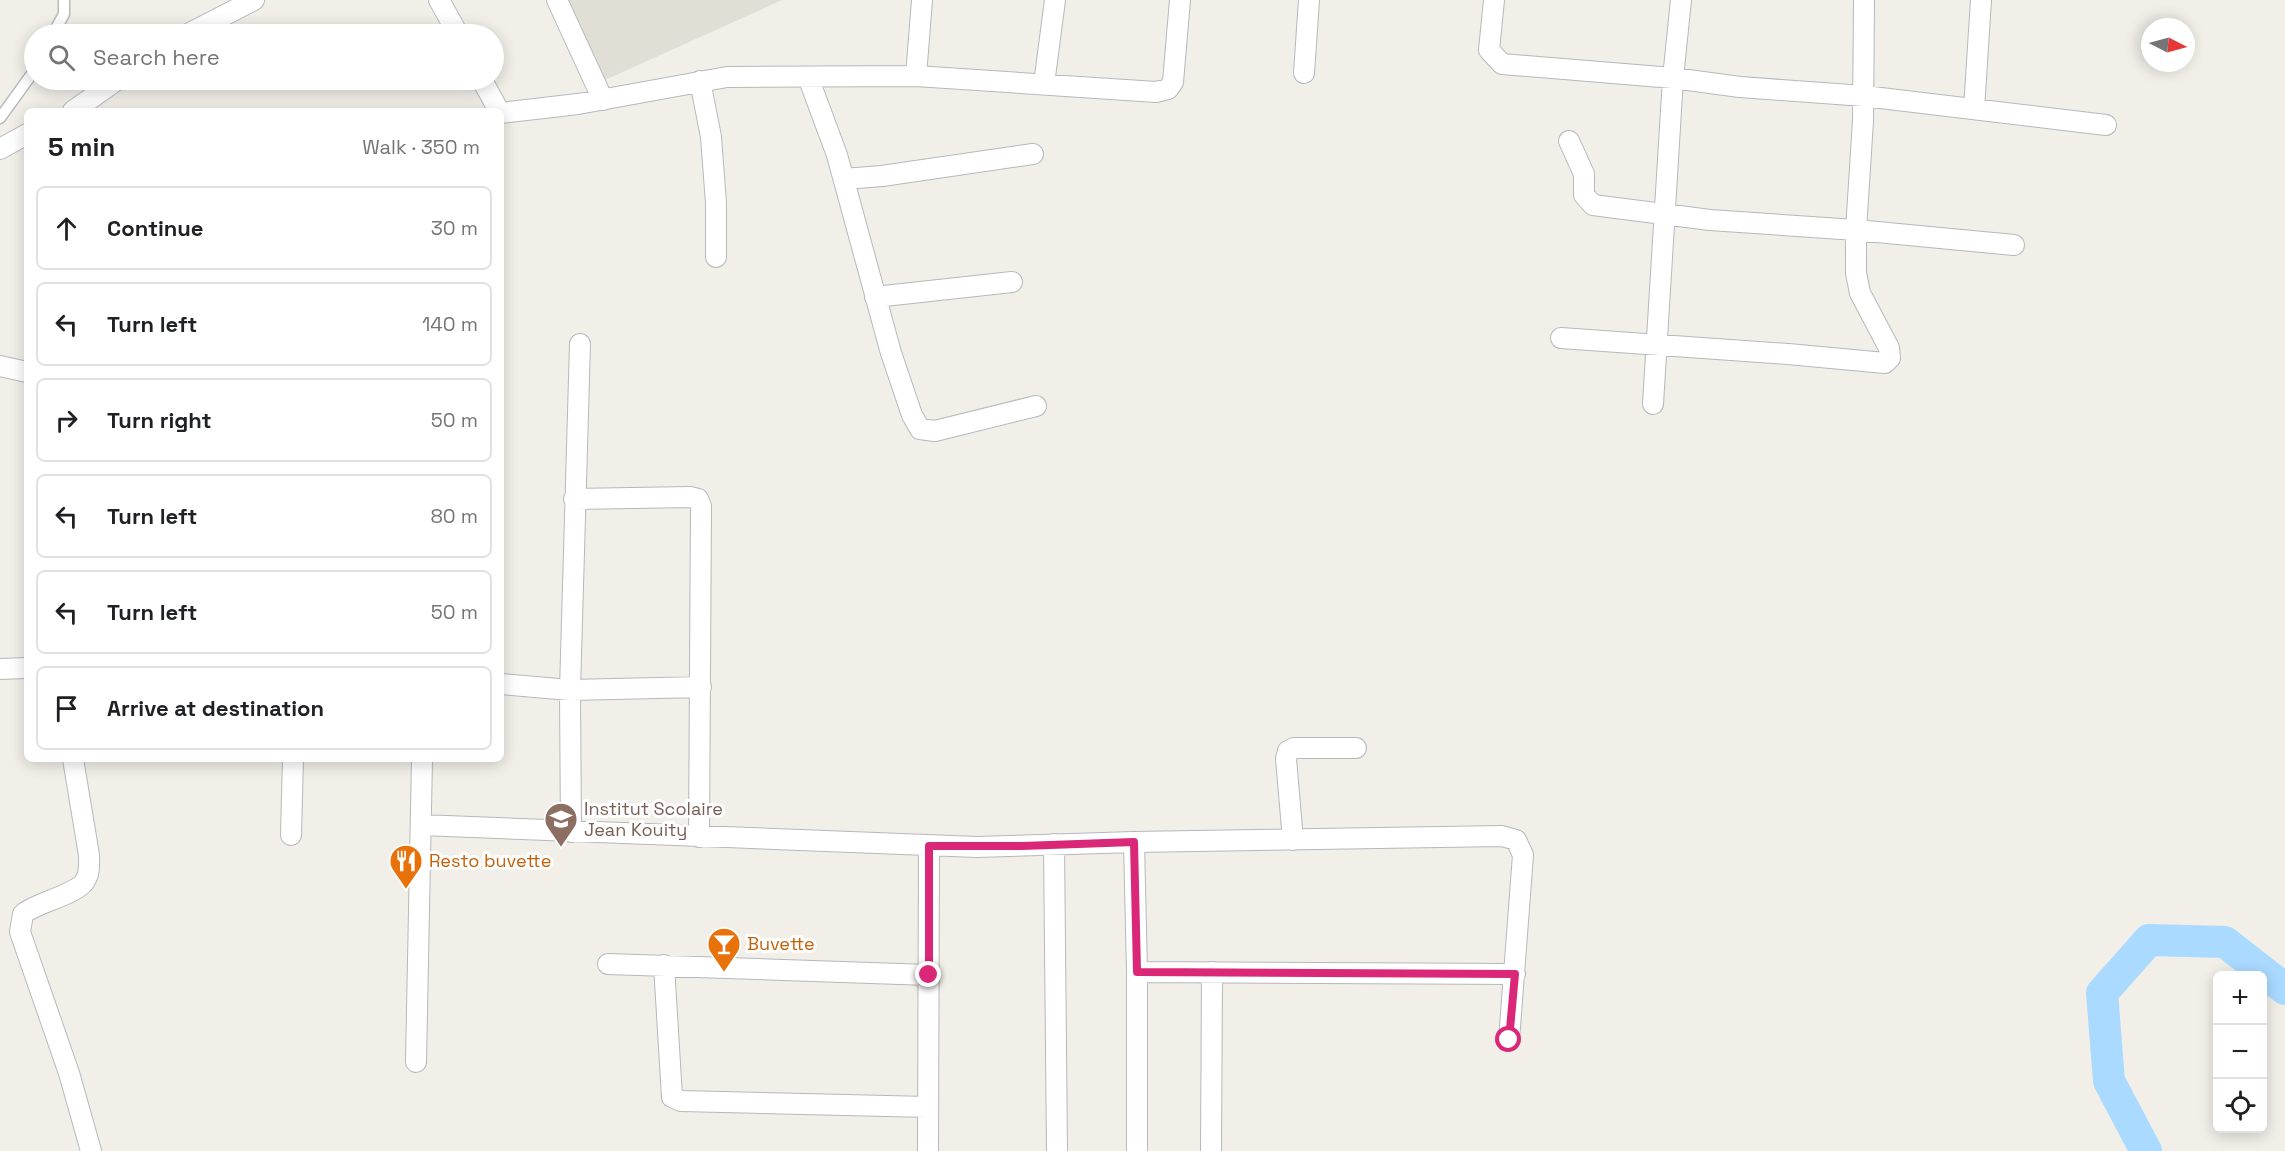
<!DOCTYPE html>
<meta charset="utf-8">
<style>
body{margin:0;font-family:"Space Grotesk",sans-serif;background:#f6f6f6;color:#202124}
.controls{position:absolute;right:18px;bottom:18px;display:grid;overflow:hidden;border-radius:9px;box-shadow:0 3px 15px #0003}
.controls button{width:54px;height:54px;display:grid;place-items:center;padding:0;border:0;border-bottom:2px solid #e0e0e0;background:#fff;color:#202124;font:30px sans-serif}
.compass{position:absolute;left:2141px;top:18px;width:54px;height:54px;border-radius:50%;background:#fff;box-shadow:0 3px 15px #0003;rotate:96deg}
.stop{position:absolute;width:18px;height:18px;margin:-14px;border:4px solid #db2777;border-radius:50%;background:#fff}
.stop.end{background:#db2777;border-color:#fff;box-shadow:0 2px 6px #0008}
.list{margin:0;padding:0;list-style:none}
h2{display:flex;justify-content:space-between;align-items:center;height:78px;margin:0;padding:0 24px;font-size:26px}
h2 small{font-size:20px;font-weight:400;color:#757577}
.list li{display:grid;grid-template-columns:39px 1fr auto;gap:18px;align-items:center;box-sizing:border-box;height:84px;margin:0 12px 12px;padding:0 12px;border:2px solid #e0e0e0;border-radius:9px}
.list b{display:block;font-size:22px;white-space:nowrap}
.list em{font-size:20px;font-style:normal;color:#757577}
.icon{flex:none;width:33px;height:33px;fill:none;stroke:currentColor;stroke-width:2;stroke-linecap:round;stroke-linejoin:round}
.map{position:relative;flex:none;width:2285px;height:1151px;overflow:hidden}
.search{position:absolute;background:#fff;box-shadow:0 3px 15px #0003;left:24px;top:24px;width:480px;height:66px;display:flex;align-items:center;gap:15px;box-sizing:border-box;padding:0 21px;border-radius:33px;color:#757577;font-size:22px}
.panel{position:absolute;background:#fff;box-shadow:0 3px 15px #0003;left:24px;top:108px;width:480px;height:654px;border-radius:9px}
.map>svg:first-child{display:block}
</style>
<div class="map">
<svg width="2285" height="1151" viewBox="0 0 2285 1151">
<rect width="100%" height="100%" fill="#f1efe8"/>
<path fill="#e1ded6" d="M569 0H782L605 80Z"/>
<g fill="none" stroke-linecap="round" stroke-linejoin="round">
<path stroke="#aadaff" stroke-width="32" d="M2146 1151 2109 1081 2102 993 2149 940 2225 942 2285 989"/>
<g stroke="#b5b8bc" stroke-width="13">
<path id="service" d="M53 34 64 14V0
M0 118 34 71"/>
</g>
<g stroke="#b5b8bc" stroke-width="22">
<path id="minor" d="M439 0 458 34
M557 0 603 100
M1494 0 1489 50 1502 64 1673 78 1653 404
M1681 0 1673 78 1740 87 1864 96 2106 125
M188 34 254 0
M1304 73 1309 0
M916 76 922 0
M808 77 837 155 891 353 912 415 920 429 935 431 1036 406
M482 80 499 111
M700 81 711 137 716 203V257
M1044 84 1055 0
M1974 109 1981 0
M73 111 117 80
M501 113 578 104 727 77 916 76 1156 92 1168 89 1173 82 1180 0
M1569 141 1584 174V195L1593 205 1710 220 1856 230 1863 121 1864 0
M0 149 27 134
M844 179 882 176 1033 154
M875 297 1012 282
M1561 338 1788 354 1885 363 1890 358 1889 348 1860 293 1856 273V230L2014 245
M0 366 27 372
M574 499 690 497 698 499 701 506 699 837
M0 669 27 668
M501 684 570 690 701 687
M73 759 89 855C89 863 90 872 86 879 80 894 37 902 23 914L20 932 69 1073 91 1151
M421 825 977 847 1134 842 1502 836 1516 840 1523 855 1509 1040
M571 832 570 690 580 344
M291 835 293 759
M1293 840 1286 759 1288 751 1294 748H1356
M1134 842 1137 972V1151
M1054 844 1057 1151
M608 964 929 975
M664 965 672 1097 681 1101 928 1107
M1137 972 1515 974
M416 1062 422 759
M928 1151 929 846
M1211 1151 1212 972"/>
</g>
<use href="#service" stroke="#fff" stroke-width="10"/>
<use href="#minor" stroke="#fff" stroke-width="20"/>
</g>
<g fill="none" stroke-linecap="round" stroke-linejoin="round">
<path stroke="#db2777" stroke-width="8" d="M929 975V846H1022L1134 842 1137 972 1515 974 1509 1040"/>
</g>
<defs>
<g id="school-pin" transform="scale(1.725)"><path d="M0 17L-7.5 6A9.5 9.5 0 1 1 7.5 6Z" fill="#8d6e63" stroke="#fff"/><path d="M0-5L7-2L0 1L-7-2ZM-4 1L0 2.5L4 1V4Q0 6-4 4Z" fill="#fff"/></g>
<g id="restaurant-pin" transform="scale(1.725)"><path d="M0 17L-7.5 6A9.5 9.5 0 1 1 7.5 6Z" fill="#e8710a" stroke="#fff"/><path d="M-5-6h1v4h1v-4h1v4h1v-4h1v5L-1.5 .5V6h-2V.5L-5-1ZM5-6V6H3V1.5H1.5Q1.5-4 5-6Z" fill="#fff"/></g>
<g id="bar-pin" transform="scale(1.725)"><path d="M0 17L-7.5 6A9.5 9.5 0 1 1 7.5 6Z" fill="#e8710a" stroke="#fff"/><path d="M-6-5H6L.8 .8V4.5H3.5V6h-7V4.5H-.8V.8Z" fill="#fff"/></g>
</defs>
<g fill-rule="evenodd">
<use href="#school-pin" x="561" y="819"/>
<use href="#restaurant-pin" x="406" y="861"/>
<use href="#bar-pin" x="724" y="944"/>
</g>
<g text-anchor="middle" stroke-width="6" stroke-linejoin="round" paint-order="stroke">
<g font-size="18" fill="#785e54" stroke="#fff" text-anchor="start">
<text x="584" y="815">Institut Scolaire<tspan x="584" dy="21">Jean Kouity</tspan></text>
</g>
<g font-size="18" fill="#c56008" stroke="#fff" text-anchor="start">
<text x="429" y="867">Resto buvette</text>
<text x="747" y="950">Buvette</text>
</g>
</g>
</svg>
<div class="controls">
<button>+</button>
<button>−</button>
<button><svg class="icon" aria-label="locate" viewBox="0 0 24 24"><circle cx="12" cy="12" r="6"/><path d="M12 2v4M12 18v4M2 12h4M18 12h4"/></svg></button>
</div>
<svg class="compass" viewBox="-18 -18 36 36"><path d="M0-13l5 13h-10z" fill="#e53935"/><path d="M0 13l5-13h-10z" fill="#757577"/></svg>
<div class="stop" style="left:1509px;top:1040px"></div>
<div class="stop end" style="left:929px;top:975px"></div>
<div class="search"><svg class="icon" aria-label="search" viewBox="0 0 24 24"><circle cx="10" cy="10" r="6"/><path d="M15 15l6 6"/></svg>Search here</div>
<section class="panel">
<h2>5 min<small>Walk · 350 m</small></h2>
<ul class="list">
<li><svg class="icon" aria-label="ahead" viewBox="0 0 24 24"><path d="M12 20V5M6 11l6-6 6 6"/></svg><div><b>Continue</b></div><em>30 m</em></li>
<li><svg class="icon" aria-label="left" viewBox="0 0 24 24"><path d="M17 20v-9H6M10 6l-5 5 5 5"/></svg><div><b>Turn left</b></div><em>140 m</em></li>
<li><svg class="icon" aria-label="right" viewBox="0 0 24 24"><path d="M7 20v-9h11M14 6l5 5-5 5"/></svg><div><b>Turn right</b></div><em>50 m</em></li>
<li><svg class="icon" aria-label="left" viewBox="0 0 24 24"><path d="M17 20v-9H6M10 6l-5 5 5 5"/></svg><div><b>Turn left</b></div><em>80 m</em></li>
<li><svg class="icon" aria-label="left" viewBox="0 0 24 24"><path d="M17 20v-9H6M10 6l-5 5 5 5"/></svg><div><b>Turn left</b></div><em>50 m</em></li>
<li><svg class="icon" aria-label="arrive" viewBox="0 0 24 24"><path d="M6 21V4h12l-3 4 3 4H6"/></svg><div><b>Arrive at destination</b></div></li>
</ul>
</section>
</div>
